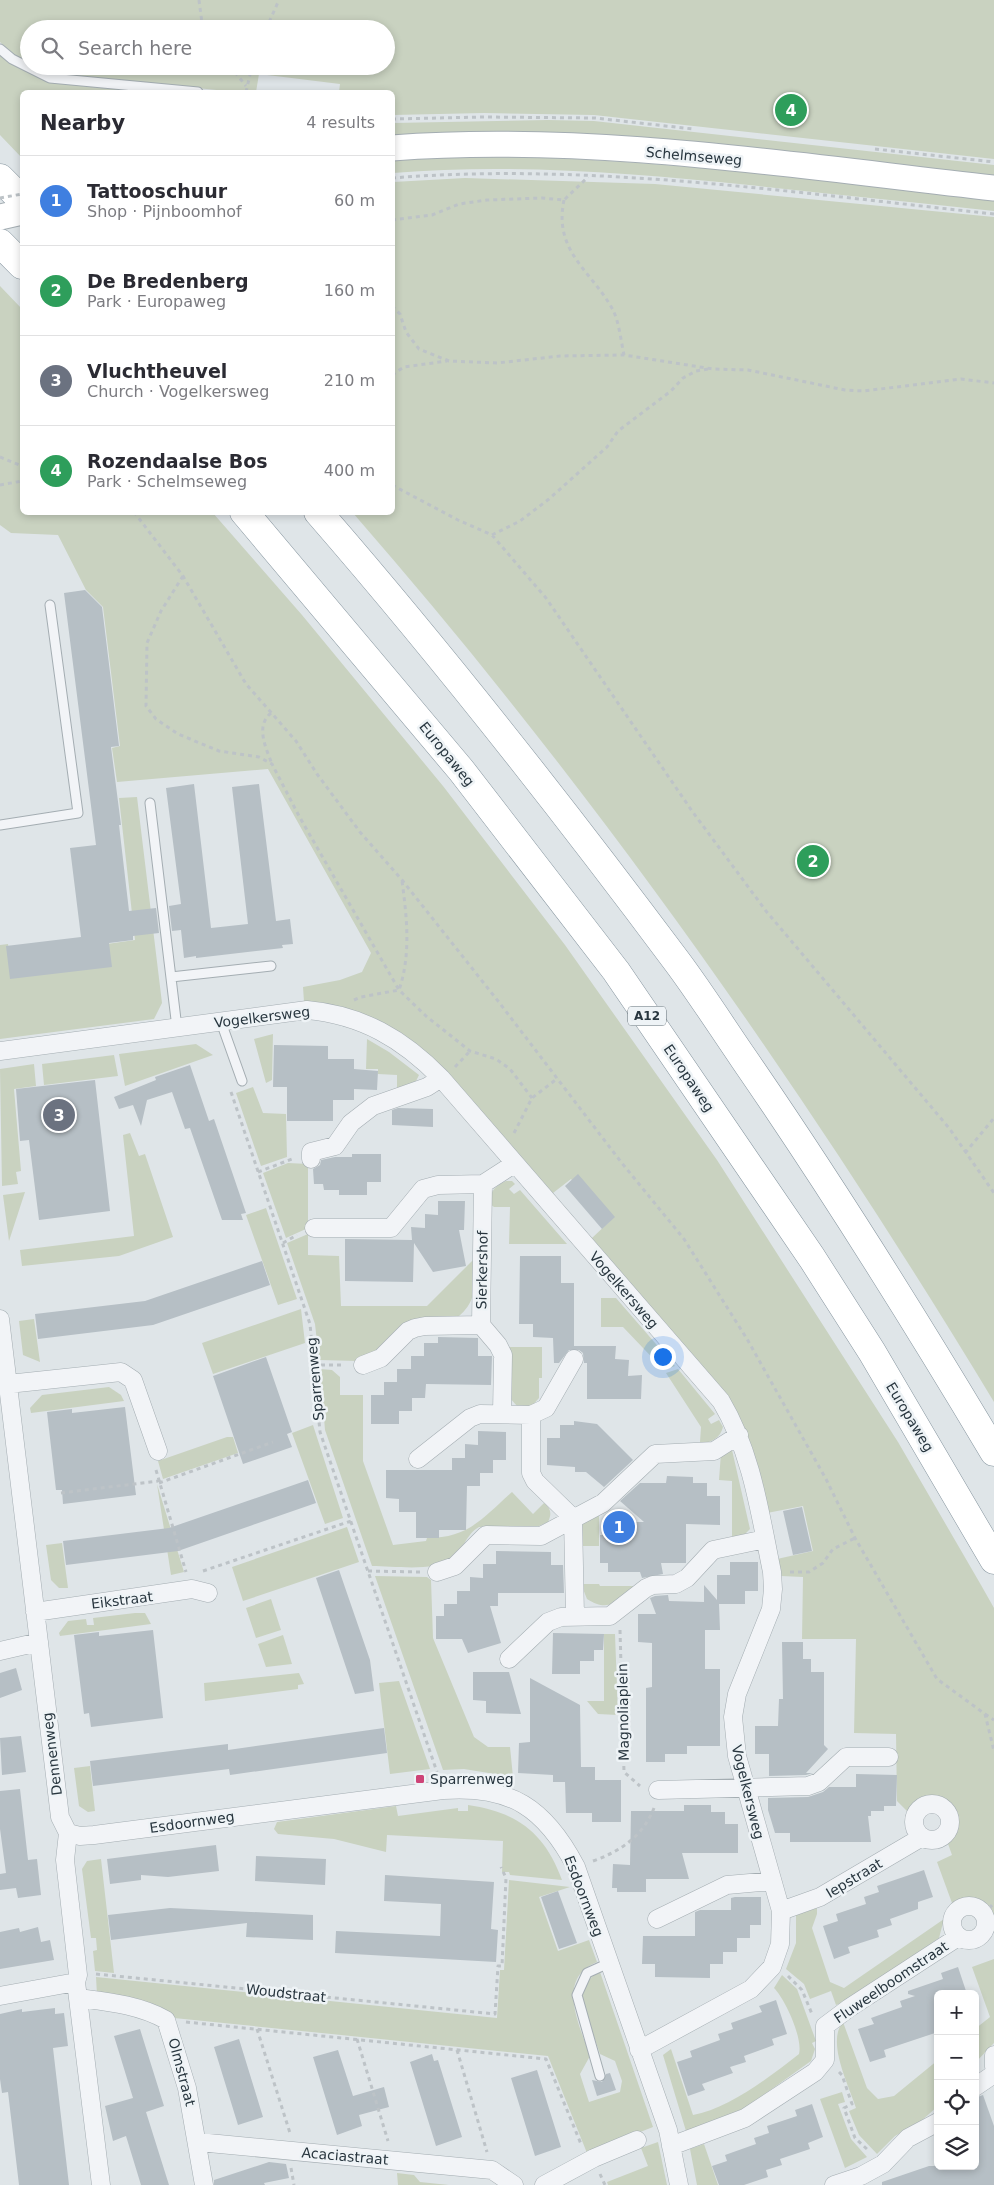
<!DOCTYPE html>
<meta charset="utf-8">
<style>
body{margin:0;font-family:"DejaVu Sans",sans-serif;background:#f7f7f7;color:#2b2b33}
.controls{position:absolute;right:15px;bottom:15px;display:grid;overflow:hidden;border-radius:8px;box-shadow:0 2px 8px #0003}
.controls button{width:45px;height:45px;display:grid;place-items:center;padding:0;border:0;border-bottom:1px solid #e1e1e2;background:#fff;color:#2b2b33;font:25px sans-serif}
.you{position:absolute;left:662px;top:1356px;width:18px;height:18px;margin:-12px;border:4px solid #fff;border-radius:50%;background:#1a73e8;box-shadow:0 0 0 8px #1a73e833}
.badge{display:grid;place-items:center;width:32px;height:32px;border-radius:50%;background:#ea580c;color:#fff;font-size:16px;font-weight:700}
.pin{position:absolute;translate:-50% -50%;border:2px solid #fff;box-shadow:0 1px 5px #0006}
.list{margin:0;padding:0;list-style:none}
h2{display:flex;justify-content:space-between;align-items:center;height:65px;margin:0;padding:0 20px;font-size:21px}
h2 small{font-size:16px;font-weight:400;color:#7c7c81}
.list li{display:grid;grid-template-columns:32px 1fr auto;gap:15px;align-items:center;box-sizing:border-box;height:90px;padding:0 20px;border-top:1px solid #e1e1e2}
.list b{display:block;font-size:19px;white-space:nowrap}
.list p{margin:0;font-size:16px;white-space:nowrap;color:#7c7c81}
.list em{font-size:16px;font-style:normal;color:#7c7c81}
.icon{flex:none;width:28px;height:28px;fill:none;stroke:currentColor;stroke-width:2;stroke-linecap:round;stroke-linejoin:round}
.map{position:relative;flex:none;width:994px;height:2185px;overflow:hidden}
.search{position:absolute;background:#fff;box-shadow:0 2px 8px #0003;left:20px;top:20px;width:375px;height:55px;display:flex;align-items:center;gap:12px;box-sizing:border-box;padding:0 18px;border-radius:28px;color:#7c7c81;font-size:19px}
.panel{position:absolute;background:#fff;box-shadow:0 2px 8px #0003;left:20px;top:90px;width:375px;height:425px;border-radius:8px}
.map>svg:first-child{display:block}
</style>
<div class="map">
<svg width="994" height="2185" viewBox="0 0 994 2185">
<rect width="100%" height="100%" fill="#dfe5e8"/>
<path fill="#c9d2c0" d="M0 0H994V159L594 115 484 113 393 115 392 92H339L340 84 259 74 256 92H236L51 73 33 66H386V29H29V64L15 57 0 42Z
M0 55C43 91 105 87 159 92H22V158L0 135Z
M548 120 594 121 994 165V177L393 136V123Z
M468 156C644 157 819 180 994 199V211C912 202 830 194 749 185 631 173 511 163 393 173V160Z
M465 178 655 184 994 217V1402C805 1089 593 788 353 513L392 512 393 182Z
M0 286 22 309V512L213 513 302 615 443 786 565 945 717 1160 898 1442 981 1585 994 1608V1917C985 1901 970 1894 952 1903L937 1862 952 1855 947 1841C961 1829 955 1815 946 1801 931 1793 918 1799 908 1812L897 1801 896 1734 854 1733 856 1639H802L803 1577 781 1576 777 1559 813 1551 803 1506 767 1513C758 1477 753 1440 734 1407L592 1238 610 1221 571 1179 553 1193 425 1051 374 1021 304 1002 303 987 340 980 362 972 371 953 268 769 117 782 112 748 120 746 103 607 86 590 58 535 11 533 0 525Z
M137 797 162 1003 154 1019 0 1039V945L8 944 12 977 107 944 135 940 119 798Z
M273 1034 272 1080 266 1083 254 1039Z
M367 1039 389 1052 419 1075 414 1085 397 1089V1075L378 1074V1069H366Z
M196 1044 213 1055 125 1086 119 1054Z
M114 1055 118 1076 44 1085 42 1064Z
M34 1064 36 1086 14 1089 21 1171 16 1172 18 1184 2 1186 0 1069Z
M253 1087 263 1113 286 1114 287 1157 261 1166 236 1093Z
M130 1133 139 1156 145 1154 173 1237 119 1256 22 1266 20 1250 134 1236 123 1135Z
M288 1163 308 1164V1228L286 1238 263 1173Z
M506 1181H512L515 1184 509 1189 514 1194 520 1190 567 1244H509L510 1207H494L490 1204C489 1192 495 1186 506 1181Z
M25 1192 9 1241 3 1195Z
M266 1208 297 1299 278 1305 246 1215Z
M308 1234V1255L339 1256 341 1306H427L475 1258C475 1281 478 1300 459 1316L358 1361 319 1360 315 1324 287 1243Z
M601 1298H616L675 1366 664 1370 623 1327H601Z
M301 1309 305 1343 213 1374 202 1343Z
M34 1319 40 1362 23 1355 19 1321Z
M509 1347H542V1378H539V1398L531 1407 517 1406 509 1397Z
M320 1369 332 1370 340 1377V1395H363V1461L393 1545 426 1541 427 1538C468 1538 482 1519 512 1492L533 1514 544 1503C551 1508 552 1514 548 1522L539 1526 479 1527C466 1534 463 1551 452 1559 434 1572 394 1566 372 1566L325 1430Z
M678 1369 715 1414 708 1419 711 1424 719 1420 723 1427C720 1438 713 1441 702 1444L700 1442 701 1427 666 1373Z
M109 1387 121 1395 124 1401 31 1413 30 1408 42 1395Z
M313 1425 343 1518 325 1524 292 1433Z
M227 1437H233L238 1453 163 1479 158 1461Z
M729 1450H732L750 1529 744 1535 732 1539V1481L719 1480 721 1453Z
M157 1484 184 1572 171 1575Z
M599 1516V1546H581L582 1522 588 1517Z
M347 1527 359 1562 243 1601 232 1567Z
M62 1543 68 1588H59L51 1580 46 1545Z
M375 1576 427 1577 431 1580 433 1638 474 1737 488 1747H510L513 1777 464 1769 443 1770Z
M581 1584H599L600 1586H639C619 1599 610 1614 587 1599Z
M271 1599 281 1630 256 1638 246 1608Z
M135 1613H145L151 1624 60 1636 59 1633 68 1621 86 1619 87 1625H94L93 1618Z
M604 1634H615L618 1715 598 1714 587 1701H604Z
M283 1635 292 1664 266 1667 258 1644Z
M299 1673 304 1684 298 1685V1689L205 1701 204 1683Z
M399 1681 430 1769 390 1774 379 1683Z
M90 1766 95 1811 88 1812 79 1806 74 1768Z
M468 1805C517 1812 545 1833 562 1880L510 1875 509 1872H502L503 1841 387 1835 386 1852 334 1839 278 1834 274 1829 277 1822 396 1806 398 1816 458 1808V1811H468Z
M101 1859 114 1973 95 1971 93 1951 97 1950 96 1938H91L82 1869 87 1861Z
M509 1880 570 1887 539 1897 558 1951 589 1940 597 1962C555 1979 580 2026 590 2056L580 2074 589 2102 620 2092 622 2081 615 2061 600 2054 582 2001C582 1989 588 1976 600 1972L653 2127 587 2153 548 2056 174 2018C156 1997 122 1998 97 1995L96 1977 497 2018 500 1970H504Z
M817 1908V1914L812 1928 830 1982 844 1988 944 1919 939 1938 847 2001 836 2005 831 1991 810 1999 804 1984 786 1969 796 1943V1915Z
M994 1959V2043L975 2063V2029L990 2017 972 1967Z
M782 1975 797 1989 816 2041 812 2043 815 2049 811 2061 741 2111 686 2131 663 2055 671 2049 693 2115C728 2109 771 2076 799 2054 803 2038 785 1999 774 1988Z
M843 2022 867 2088 878 2099 894 2096 938 2060V2106L920 2122 895 2136 877 2154 859 2135 849 2111 856 2108C849 2085 826 2042 843 2022Z
M842 2092 845 2102 838 2104 851 2139 867 2157 845 2168 820 2099Z
M658 2142 667 2185H608L607 2182 648 2166 641 2148Z
M704 2144 718 2185H697L690 2149Z
M397 2173 414 2175 420 2182 449 2185H398Z"/>
<path fill="#b6bfc5" d="M85 590 102 607 119 746 111 747 121 825H119L129 911 156 908 159 933 133 936V940L109 943 112 967 10 979 6 946 81 937 70 848 96 845 64 593Z
M194 784 211 928 248 924 232 787 259 784 276 921 290 919 293 944 282 945 283 948 196 958V956L184 958 181 930 172 931 169 906 181 904 166 788Z
M274 1045 328 1046V1059H354V1069L378 1071 377 1090 354 1089V1100H333V1121H287V1087H273Z
M190 1065 209 1121 214 1119 246 1213 241 1214 243 1220H222L190 1128 185 1129 172 1092 147 1100 141 1126 133 1105 119 1109 114 1097 156 1080 155 1077Z
M95 1080 110 1211 39 1220 29 1140 20 1141 16 1089Z
M398 1108 433 1109V1127L392 1125V1110Z
M352 1154H381V1182H367V1195H339V1190H324L323 1184H314L313 1169 320 1165 321 1160 335 1157H352Z
M578 1174 615 1217 602 1229 565 1186Z
M438 1201H465L464 1230H459L466 1266 433 1272 414 1243 413 1282 345 1281V1239L412 1240 411 1227 425 1228V1214L438 1215Z
M520 1256H561V1283H574V1346H616L615 1359 629 1360 628 1376 642 1375 641 1399H587V1363H584L583 1353 579 1350H569L559 1363H554L553 1338 533 1337V1324H519Z
M262 1261 270 1285 153 1325 38 1339 35 1314 145 1301Z
M438 1337 478 1338V1356H492L491 1385 426 1384 425 1398H412V1411H399V1424H371V1395H384V1382H397V1369H411V1356H424V1343H438Z
M266 1357 292 1432 287 1434 292 1447 243 1464 213 1376Z
M125 1407 136 1495 63 1504 62 1490H56L47 1412 72 1409V1413Z
M574 1421 597 1424 633 1460 604 1487 586 1472H575V1467L547 1465V1438H560V1425H574Z
M478 1431 506 1432V1460H493V1473H480V1486H467L466 1530H439V1538H416V1512H399V1499L386 1498V1470H452V1458H465V1444L478 1445Z
M667 1476 693 1477V1483H707V1496H720V1525L686 1524V1563H661L663 1574 642 1578 640 1572H608V1563H600V1535H613V1522H644L620 1501 640 1483H666Z
M308 1480 316 1503 178 1551 66 1565 63 1541 169 1528Z
M802 1507 812 1551 793 1555 783 1511Z
M496 1551 551 1552V1565H563L564 1593H498V1606H490L501 1643 468 1653 462 1639H436V1616H444V1604H457V1591H470V1577L483 1578V1564H496Z
M730 1562H758V1591H745V1604H719L720 1630H705V1669H720V1746H687V1754H665V1762H646V1688L652 1687V1643L638 1642V1614H656L650 1598 655 1596 668 1595 669 1601 704 1602V1585L717 1600V1575H730Z
M339 1570 370 1660 374 1691 355 1694 316 1578Z
M153 1630 163 1718 91 1727 89 1713 84 1714 74 1635 99 1632V1636Z
M553 1633 604 1634 603 1650H594V1661H580V1674H552Z
M782 1642H803V1659H811V1672H824V1745L828 1749 806 1773H813L806 1775 769 1776V1754H755V1726H778L779 1699H783Z
M16 1668 22 1690 0 1698V1673Z
M473 1672H509L521 1714 486 1713V1701L473 1700Z
M530 1678 580 1705 581 1767H595V1780H621V1822H592V1813H566L565 1782H553V1775L518 1773 519 1743 530 1742Z
M384 1728 387 1753 230 1775 229 1769 93 1786 90 1761 228 1744V1750Z
M21 1736 26 1772 2 1775 0 1738Z
M856 1774 897 1775 896 1806H884V1811H871V1816H868L871 1842H790V1833H775L768 1810V1798L808 1797 823 1792 829 1787H856Z
M20 1789 28 1860 37 1859 41 1895 18 1898 16 1888 0 1890V1874L6 1873 0 1829V1791Z
M684 1805H711V1812H725V1824H738V1853H682L689 1879H646V1892H617V1888H612L613 1864 630 1865 631 1811H684Z
M216 1845 219 1871 168 1877 141 1875V1880L110 1884 107 1859Z
M256 1856 326 1859 325 1885 255 1881Z
M924 1870 933 1897 918 1902V1909L890 1919 892 1925 877 1930 879 1937 848 1947 850 1953 834 1959 823 1926 838 1921 836 1914 866 1904 864 1897 879 1892 877 1886Z
M385 1875 494 1882 491 1929 498 1930 496 1962 335 1953 336 1931 440 1936 441 1904 384 1901Z
M558 1891 577 1943 559 1949 541 1897Z
M735 1897H761V1925H750V1938H737V1952H723V1964H710V1978L655 1977V1964H642L643 1936H695V1912L700 1910H731V1898Z
M170 1908 313 1915V1940L246 1937 247 1923 111 1940 108 1915Z
M38 1927 41 1942 50 1940 54 1960 0 1969V1932L19 1928 20 1932Z
M958 1967 967 1994H938V2032L884 2050 886 2057 870 2062 858 2029 874 2024 871 2018 902 2007 900 2001 915 1996 908 1994V1991L943 1979 941 1973Z
M776 2000 787 2034 772 2039 774 2045 744 2056 746 2062 730 2067 733 2073 702 2084 705 2090 688 2096 677 2062 692 2057 690 2051 720 2040 718 2034 733 2029 731 2023 762 2012 759 2006Z
M55 2008V2014L64 2013 68 2046 53 2048 69 2185H19L8 2092 2 2093 0 2079V2014L22 2009V2012Z
M140 2029 164 2106 146 2112 169 2185H141L126 2136 113 2141 105 2106 133 2098 114 2036Z
M239 2039 263 2117 238 2125 214 2047Z
M338 2050 353 2096 384 2087 389 2107 359 2115 362 2126 337 2135 313 2057Z
M432 2054 434 2061 438 2060 462 2137 436 2146 410 2062Z
M537 2070 561 2147 535 2156 511 2078Z
M610 2073 616 2090 597 2096 592 2080 602 2082 606 2074Z
M983 2095 994 2126V2185H882V2182L929 2166H975V2098Z
M812 2104 823 2137 808 2143 810 2149 780 2159 782 2165 766 2170 768 2177 744 2185H719L712 2166 727 2161 725 2155 756 2144 754 2138 769 2133 767 2126 797 2116 795 2110Z
M269 2162 286 2164 289 2178 264 2183 265 2185H214V2180Z"/>
<g fill="none" stroke-linecap="round" stroke-linejoin="round">
<g stroke="#a4adb2" stroke-width="11">
<path id="service" d="M0 49 12 59 50 78 198 92
M150 803 177 1028
M0 825 78 813 50 605
M171 977 271 966
M221 1022 242 1081
M600 2076 577 1995 587 1973 609 1963"/>
</g>
<g stroke="#a4adb2" stroke-width="19">
<path id="minor" d="M0 1051 307 1010C362 1015 403 1039 441 1078L721 1401C752 1453 760 1514 772 1572L773 1589 771 1609 737 1694 733 1717 737 1756 781 1911 780 1944 772 1967 751 1989 639 2050
M311 1159V1152L335 1146 351 1123 373 1106 427 1087 441 1078
M314 1228H391L423 1189 438 1185 483 1184 514 1164
M0 1319 60 1817 68 1833 65 1860 78 1975 76 1982 101 2185
M481 1325 498 1345 503 1355 502 1414
M363 1365 381 1358 408 1331 415 1328 425 1326 481 1325 483 1184
M8 1384 121 1372 133 1380 158 1451
M531 1415V1473L535 1481 573 1518
M418 1459 470 1418 480 1414 531 1415 546 1408 574 1359
M573 1518 575 1616
M437 1572 455 1566 486 1535 541 1536 603 1503 655 1454 714 1451 739 1435
M35 1612 192 1589 208 1593
M0 1651 39 1642
M509 1659 548 1622 561 1617 610 1616 646 1588 653 1585 676 1584 687 1578 713 1550 765 1539
M658 1790 808 1786 819 1782 846 1757H889
M914 1822a18 18 0 1 1 36 0a18 18 0 1 1-36 0Z
M68 1833 80 1836 94 1835 443 1790C511 1785 545 1808 576 1867L668 2130 679 2185
M952 1923a17 17 0 1 1 34 0a17 17 0 1 1-34 0Z
M781 1911 820 1897 922 1837
M657 1919 727 1885 772 1881
M0 1996 76 1982
M79 1998C109 2002 139 2005 166 2020L187 2088 204 2185
M994 2055V2067
M975 2087 994 2074
M198 2142 492 2170 514 2185
M671 2146 745 2118 815 2072 825 2060V2026L849 2008 958 1937
M544 2185 594 2158 637 2140
M834 2185 861 2176 883 2164 908 2138 938 2122"/>
</g>
<g stroke="#a4adb2" stroke-width="27">
<path id="secondary" d="M392 148C592 133 796 166 994 188
M0 217 22 212"/>
</g>
<g stroke="#86959f" stroke-width="29">
<path id="motorway" d="M0 178 22 200
M0 243 22 265
M244 512 461 770 616 971 812 1258 872 1352 994 1560
M318 512C444 657 563 809 678 963 701 994 722 1027 744 1059 832 1187 914 1318 994 1452"/>
</g>
<path stroke="#bdc3c7" stroke-width="3" stroke-dasharray="4 4" stroke-linecap="butt" d="M199 0 202 23 205 29
M266 29 279 0
M230 66 246 86
M246 92 252 66
M392 119 484 117 595 118 693 129
M875 149 994 162
M392 178C591 162 796 193 994 214
M564 200C553 252 592 271 613 310 619 322 621 341 624 355
M392 220 432 215 459 204 487 200 542 198 564 200 588 177
M392 306 400 314 406 332 419 349 449 361 497 363 560 356 624 355 713 369 748 370 845 390 864 391 961 379 994 383
M392 375 404 367 447 361
M0 457 22 466
M0 485 22 481
M392 485 458 520 492 535 546 598 692 811 766 911 949 1128 994 1193
M134 512 183 576 246 684 296 741 317 774 360 832 402 880 498 1001 621 1162 684 1239 747 1339 826 1479 855 1538 937 1679 985 1714 994 1751
M492 535 520 521 549 499 607 447 618 431 671 391 683 378 696 371 708 369
M183 576 161 611 147 643 146 706 156 719 178 734 219 751 259 757 272 764 299 816 399 990 426 1016 470 1051 496 1059 510 1069 532 1098
M271 713C255 726 266 748 272 764
M354 1000 361 997 399 990C411 955 407 918 402 881
M455 1067 470 1051
M231 1092 310 1324 320 1432 437 1772
M514 1133 532 1098 558 1078
M965 1153 994 1118
M258 1172 292 1159
M283 1243 297 1235
M313 1365H345
M156 1470 186 1572
M159 1483 273 1442
M61 1493 158 1481
M203 1571 351 1521
M368 1571 420 1572
M790 1572H809L823 1563 833 1549 855 1538
M620 1630 624 1772 640 1786
M985 1714 994 1720
M593 1861C621 1851 643 1836 654 1808
M984 1914 994 1903
M96 1974 495 2014 498 1966H502L506 1878 501 1867
M788 1976 802 1990 812 2014
M186 2022 546 2059 581 2144
M257 2029 290 2133
M357 2039 388 2141
M457 2050 487 2152
M839 2072 842 2075 852 2104 844 2108 855 2138 868 2150
M291 2168 294 2185
M600 2174 605 2185"/>
<use href="#service" stroke="#f2f4f7" stroke-width="9"/>
<use href="#minor" stroke="#f2f4f7" stroke-width="18"/>
<use href="#secondary" stroke="#fff" stroke-width="25"/>
<use href="#motorway" stroke="#fff" stroke-width="28"/>
<path stroke="#bdc3c7" stroke-width="3" stroke-dasharray="4 4" stroke-linecap="butt" d="M0 198 22 194"/>
</g>
<rect fill="#ce4377" stroke="#eef3f6" stroke-width="2" x="415" y="1774" width="10" height="10" rx="2.5"/>
<g text-anchor="middle" stroke-width="5" stroke-linejoin="round" paint-order="stroke">
<rect fill="#eef3f6" stroke="#636f76" stroke-width="1" x="628" y="1006.5" width="38" height="19" rx="4"/>
<g font-size="12" font-weight="bold" fill="#28363f">
<text x="647" y="1020">A12</text>
</g>
<g font-size="14" fill="#28363f" stroke="#eef3f6">
<text transform="translate(694 156) rotate(5)" y="5">Schelmseweg</text>
<text transform="translate(447 754) rotate(51)" y="5">Europaweg</text>
<text transform="translate(262 1017) rotate(-7)" y="5">Vogelkersweg</text>
<text transform="translate(689 1078) rotate(56)" y="5">Europaweg</text>
<text transform="translate(482 1270) rotate(-89)" y="5">Sierkershof</text>
<text transform="translate(624 1290) rotate(49)" y="5">Vogelkersweg</text>
<text transform="translate(315 1379) rotate(-95)" y="5">Sparrenweg</text>
<text transform="translate(910 1417) rotate(59)" y="5">Europaweg</text>
<text transform="translate(122 1600) rotate(-7)" y="5">Eikstraat</text>
<text transform="translate(623 1712) rotate(-91)" y="5">Magnoliaplein</text>
<text transform="translate(52 1754) rotate(-97)" y="5">Dennenweg</text>
<text transform="translate(748 1792) rotate(76)" y="5">Vogelkersweg</text>
<text transform="translate(192 1822) rotate(-8)" y="5">Esdoornweg</text>
<text transform="translate(854 1878) rotate(-31)" y="5">Iepstraat</text>
<text transform="translate(584 1896) rotate(69)" y="5">Esdoornweg</text>
<text transform="translate(891 1982) rotate(-34)" y="5">Fluweelboomstraat</text>
<text transform="translate(286 1993) rotate(6)" y="5">Woudstraat</text>
<text transform="translate(182 2072) rotate(75)" y="5">Olmstraat</text>
<text transform="translate(345 2156) rotate(5)" y="5">Acaciastraat</text>
</g>
<g font-size="14" fill="#28363f" stroke="#eef3f6" text-anchor="start">
<text x="430" y="1784">Sparrenweg</text>
</g>
</g>
</svg>
<div class="controls">
<button>+</button>
<button>−</button>
<button><svg class="icon" aria-label="locate" viewBox="0 0 24 24"><circle cx="12" cy="12" r="6"/><path d="M12 2v4M12 18v4M2 12h4M18 12h4"/></svg></button>
<button><svg class="icon" aria-label="layers" viewBox="0 0 24 24"><path d="M12 4l9 5-9 5-9-5zM3 14l9 5 9-5"/></svg></button>
</div>
<div class="you"></div>
<div class="pin badge" style="left:619px;top:1527px;background:#3f7fe0">1</div>
<div class="pin badge" style="left:813px;top:861px;background:#2e9e5b">2</div>
<div class="pin badge" style="left:59px;top:1115px;background:#6b7280">3</div>
<div class="pin badge" style="left:791px;top:110px;background:#2e9e5b">4</div>
<div class="search"><svg class="icon" aria-label="search" viewBox="0 0 24 24"><circle cx="10" cy="10" r="6"/><path d="M15 15l6 6"/></svg>Search here</div>
<section class="panel">
<h2>Nearby<small>4 results</small></h2>
<ul class="list">
<li><span class="badge" style="background:#3f7fe0">1</span><div><b>Tattooschuur</b><p>Shop · Pijnboomhof</p></div><em>60 m</em></li>
<li><span class="badge" style="background:#2e9e5b">2</span><div><b>De Bredenberg</b><p>Park · Europaweg</p></div><em>160 m</em></li>
<li><span class="badge" style="background:#6b7280">3</span><div><b>Vluchtheuvel</b><p>Church · Vogelkersweg</p></div><em>210 m</em></li>
<li><span class="badge" style="background:#2e9e5b">4</span><div><b>Rozendaalse Bos</b><p>Park · Schelmseweg</p></div><em>400 m</em></li>
</ul>
</section>
</div>
